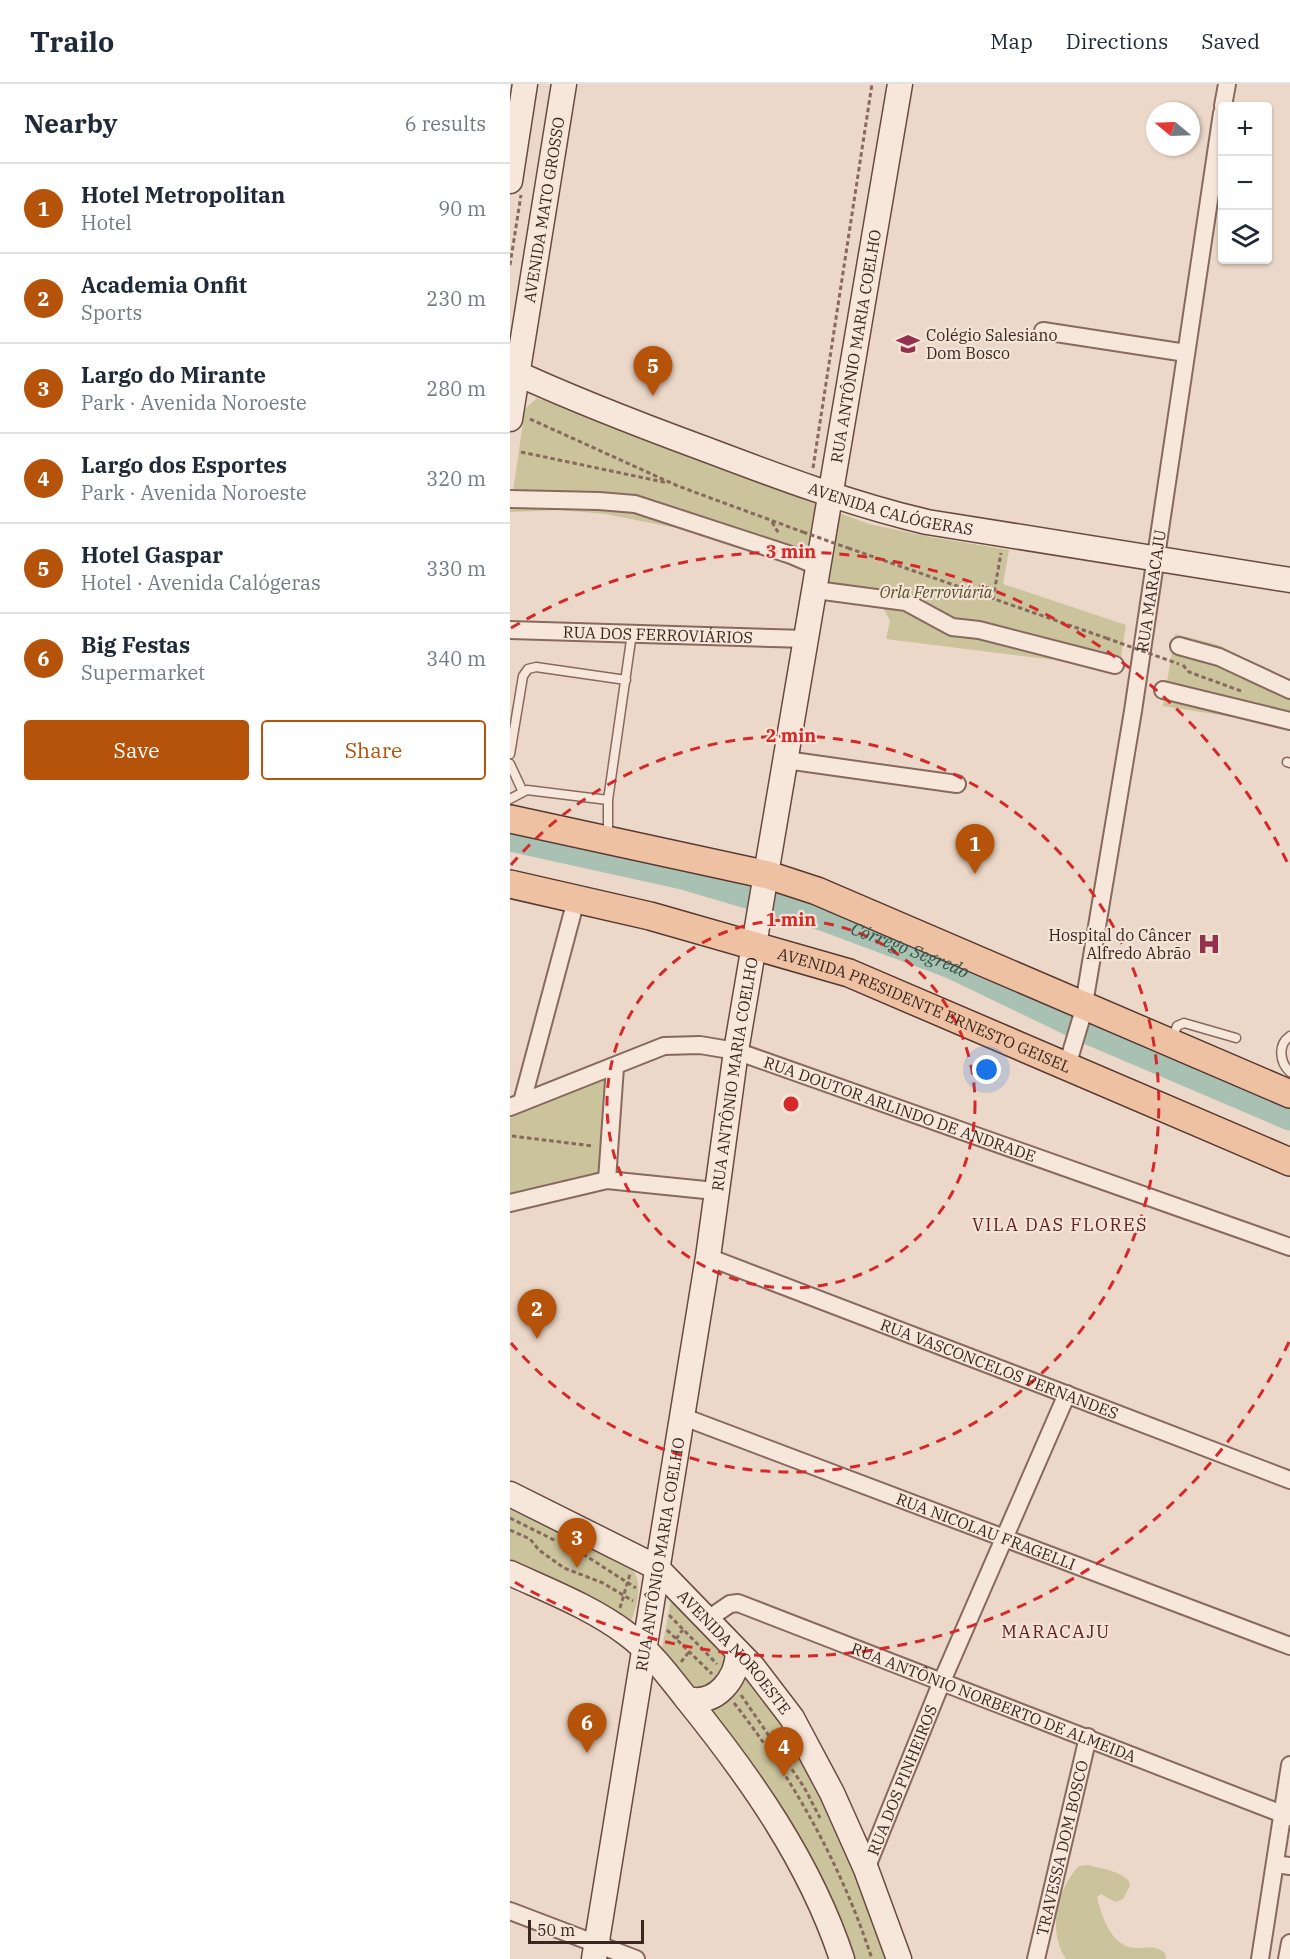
<!DOCTYPE html>
<meta charset="utf-8">
<style>
body{margin:0;font-family:"IBM Plex Serif",serif;background:#f6f6f7;color:#1f2937}
.controls{position:absolute;right:18px;top:18px;display:grid;overflow:hidden;border-radius:6px;box-shadow:0 2px 4px #0004}
.controls button{width:54px;height:54px;display:grid;place-items:center;padding:0;border:0;border-bottom:2px solid #e0e1e3;background:#fff;color:#1f2937;font:30px sans-serif}
.compass{position:absolute;left:636px;top:18px;width:54px;height:54px;border-radius:50%;background:#fff;box-shadow:0 2px 4px #0004;rotate:289deg}
.scale{position:absolute;left:18px;bottom:15px;width:116px;box-sizing:border-box;padding-left:6px;border:3px solid #392620;border-top:0;font-size:16px;line-height:21px;white-space:nowrap;color:#392620;-webkit-text-stroke:4px #f4e4d7;paint-order:stroke}
.you{position:absolute;left:477px;top:986px;width:21px;height:21px;margin:-15px;border:4px solid #fff;border-radius:50%;background:#1a73e8;box-shadow:0 0 0 9px #1a73e833}
.badge{display:grid;place-items:center;width:39px;height:39px;border-radius:50%;background:#b45309;color:#fff;font-size:20px;font-weight:700}
.pin{position:absolute;translate:-50% -50px;filter:drop-shadow(0 2px 3px #0008)}
.pin::after{content:'';position:absolute;top:32px;width:21px;height:18px;background:inherit;clip-path:polygon(0 0,100% 0,50% 100%)}
.list{margin:0;padding:0;list-style:none}
h2{display:flex;justify-content:space-between;align-items:center;height:78px;margin:0;padding:0 24px;font-size:26px}
h2 small{font-size:20px;font-weight:400;color:#747a83}
.list li{display:grid;grid-template-columns:39px 1fr auto;gap:18px;align-items:center;box-sizing:border-box;height:90px;padding:0 24px;border-top:2px solid #e0e1e3}
.list b{display:block;font-size:22px;white-space:nowrap}
.list p{margin:0;font-size:20px;white-space:nowrap;color:#747a83}
.list em{font-size:20px;font-style:normal;color:#747a83}
.actions{display:flex;gap:12px;padding:18px 24px}
.actions a{flex:1;padding:14px 0;border:2px solid #b45309;border-radius:6px;text-align:center;font-size:21px;color:#b45309}
.actions .main{background:#b45309;color:#fff}
.icon{flex:none;width:33px;height:33px;fill:none;stroke:currentColor;stroke-width:2;stroke-linecap:round;stroke-linejoin:round}
.map{position:relative;flex:none;width:780px;height:1875px;overflow:hidden}
header{display:flex;align-items:center;gap:36px;box-sizing:border-box;height:84px;padding:0 30px;background:#fff;border-bottom:2px solid #e0e1e3}
header strong{font-size:28px}
nav{display:flex;gap:33px;margin-inline-start:auto;font-size:21px}
main{display:flex}
aside{flex:1;background:#fff}
.map>svg:first-child{display:block}
</style>
<header>
<strong>Trailo</strong>
<nav><a>Map</a><a>Directions</a><a>Saved</a></nav>
</header>
<main>
<aside>
<h2>Nearby<small>6 results</small></h2>
<ul class="list">
<li><span class="badge">1</span><div><b>Hotel Metropolitan</b><p>Hotel</p></div><em>90 m</em></li>
<li><span class="badge">2</span><div><b>Academia Onfit</b><p>Sports</p></div><em>230 m</em></li>
<li><span class="badge">3</span><div><b>Largo do Mirante</b><p>Park · Avenida Noroeste</p></div><em>280 m</em></li>
<li><span class="badge">4</span><div><b>Largo dos Esportes</b><p>Park · Avenida Noroeste</p></div><em>320 m</em></li>
<li><span class="badge">5</span><div><b>Hotel Gaspar</b><p>Hotel · Avenida Calógeras</p></div><em>330 m</em></li>
<li><span class="badge">6</span><div><b>Big Festas</b><p>Supermarket</p></div><em>340 m</em></li>
</ul>
<div class="actions"><a class="main">Save</a><a>Share</a></div>
</aside>
<div class="map">
<svg width="780" height="1875" viewBox="0 0 780 1875">
<rect width="100%" height="100%" fill="#ecd8c8"/>
<path fill="#cac39c" d="M27 314 202 377 204 382 359 440 420 453 499 466 493 500 616 541 608 591 545 576 376 555 380 537 371 520 333 513 281 475 208 452 95 430 50 426 0 428 15 325Z
M665 550 709 561 780 597V647L754 638 653 622Z
M105 983 97 1096 0 1119V1023Z
M0 1423 118 1479C136 1498 127 1521 119 1543L0 1478Z
M161 1515C186 1541 215 1566 237 1595 305 1677 343 1776 380 1875H338L151 1570Z
M578 1781C591 1785 609 1786 619 1797L620 1802 613 1815 605 1818 591 1810 587 1813C591 1831 601 1862 624 1864 637 1865 644 1860 655 1869L656 1875H556C537 1847 547 1805 569 1782Z"/>
<g fill="none" stroke-linecap="round" stroke-linejoin="round">
<path stroke="#a8c1b3" stroke-width="27" id="s1" d="M0 754 173 792 315 834 441 881 574 945 780 1033"/>
<g stroke="#87695e" stroke-width="11">
<path id="lane" d="M0 670 13 592 18 585 26 583 116 596
M777 678 780 679
M0 680 12 706
M0 715 17 706 98 716
M98 754V716L122 549
M780 952C767 961 770 979 780 988
M662 956 667 942 674 939 726 954"/>
</g>
<g stroke="#87695e" stroke-width="20">
<g id="street">
<path d="M713 22 717 0"/>
<path d="M533 247 676 269"/>
<path d="M0 415 89 417 125 420 281 471 309 483"/>
<path d="M306 506 396 518 442 543 469 546 605 581"/>
<path id="s2" d="M0 546 297 555"/>
<path d="M669 562 709 573 780 606"/>
<path d="M653 606 780 637"/>
<path d="M276 676 447 700"/>
<path id="s3" d="M557 982 572 932 623 627 712 29"/>
<path d="M12 1018 66 816"/>
<path id="s4" d="M0 1023 154 962 190 961 226 967 780 1163"/>
<path d="M97 1096 105 983"/>
<path d="M0 1119 97 1096 205 1107"/>
<path id="s5" d="M198 1173 780 1396"/>
<path id="s6" d="M171 1332 780 1562"/>
<path id="s7" d="M198 1535 220 1520 228 1519 780 1733"/>
<path d="M765 1780 780 1782"/>
<path id="s8" d="M356 1785 432 1597 557 1310"/>
<path d="M0 1827 126 1875"/>
<path id="s9" d="M526 1875 578 1653"/>
<path d="M750 1875 780 1681"/>
<path d="M777 1875 780 1859"/>
</g>
</g>
<g stroke="#694a41" stroke-width="27">
<g id="secondary">
<path d="M0 97 15 0"/>
<path id="s10" d="M0 286C64 316 130 341 195 365 269 393 341 420 417 438L780 496"/>
<path id="s11" d="M0 335 54 0"/>
<path id="s12" d="M0 1410 146 1483 243 1583 282 1634 322 1709 356 1785 389 1875"/>
<path d="M0 1489C39 1507 83 1524 117 1550 140 1567 158 1591 176 1614 240 1693 300 1778 332 1875"/>
<path d="M177 1615C206 1622 227 1595 228 1568"/>
<path id="s13" d="M84 1875 198 1173 226 967 390 0"/>
</g>
</g>
<g stroke="#563831" stroke-width="30">
<g id="primary">
<path d="M0 735 258 791 307 807 780 1010"/>
<path id="s14" d="M0 800 140 832 339 889 780 1078"/>
</g>
</g>
<path stroke="#87695e" stroke-width="3" stroke-dasharray="4.5 3" stroke-linecap="butt" d="M0 181 11 111
M20 335 168 402 293 448
M11 368 158 399
M303 384 362 0
M262 438 269 450
M338 464 596 554
M483 515 491 469
M673 581 679 588 731 607
M2 1052 83 1062
M0 1434 46 1457
M0 1446 20 1455 29 1466 54 1484 93 1499 123 1517
M73 1470 126 1504
M110 1524 120 1490
M159 1531 207 1580
M157 1546 202 1590
M166 1555 174 1544
M171 1578 179 1568
M231 1611 294 1703 310 1734
M224 1619C284 1695 332 1783 362 1875"/>
<use href="#lane" stroke="#f7e7db" stroke-width="8"/>
<use href="#street" stroke="#f7e7db" stroke-width="16"/>
<use href="#secondary" stroke="#f7e7db" stroke-width="24"/>
<use href="#primary" stroke="#edc1a2" stroke-width="27"/>
<path stroke="#87695e" stroke-width="3" stroke-dasharray="4.5 3" stroke-linecap="butt" d="M293 448 338 464
M596 554 669 580"/>
</g>
<g fill="none" stroke="#d62828" stroke-width="3" stroke-dasharray="10 8">
<circle cx="281" cy="1020" r="184"/>
<path d="M1 781A368 368 0 1 1 1 1259"/>
<path d="M779 1258A552 552 0 0 1 1 1496M1 544A552 552 0 0 1 779 782"/>
</g>
<defs>
<g id="school-bare" transform="scale(1.8)"><path d="M0-5L7-2L0 1L-7-2ZM-4 1L0 2.5L4 1V4Q0 6-4 4Z" fill="#93304c" stroke="#f4e4d7" stroke-width="2.5" paint-order="stroke"/></g>
<g id="hospital-bare" transform="scale(1.8)"><path d="M-5-5h3v3.5h4V-5h3V5h-3V1.5h-4V5h-3Z" fill="#93304c" stroke="#f4e4d7" stroke-width="2.5" paint-order="stroke"/></g>
</defs>
<g fill-rule="evenodd">
<use href="#school-bare" x="398" y="260"/>
<use href="#hospital-bare" x="699" y="860"/>
</g>
<g text-anchor="middle" stroke-width="4.5" stroke-linejoin="round" paint-order="stroke">
<g font-size="16" fill="#392620" stroke="#f4e4d7">
<text dy="6" stroke="none"><textPath href="#s11" startOffset="212">AVENIDA MATO GROSSO</textPath></text>
<text dy="6" stroke="none"><textPath href="#s13" startOffset="1634">RUA ANTÔNIO MARIA COELHO</textPath></text>
<text dy="6" stroke="none"><textPath href="#s10" startOffset="406">AVENIDA CALÓGERAS</textPath></text>
<text dy="6" stroke="none"><textPath href="#s3" startOffset="483">RUA MARACAJU</textPath></text>
<text dy="6" stroke="none"><textPath href="#s2" startOffset="148">RUA DOS FERROVIÁRIOS</textPath></text>
<text dy="6" stroke="none"><textPath href="#s14" startOffset="434">AVENIDA PRESIDENTE ERNESTO GEISEL</textPath></text>
<text dy="6" stroke="none"><textPath href="#s13" startOffset="896">RUA ANTÔNIO MARIA COELHO</textPath></text>
<text dy="6" stroke="none"><textPath href="#s4" startOffset="412">RUA DOUTOR ARLINDO DE ANDRADE</textPath></text>
<text dy="6" stroke="none"><textPath href="#s5" startOffset="312">RUA VASCONCELOS FERNANDES</textPath></text>
<text dy="6" stroke="none"><textPath href="#s6" startOffset="326">RUA NICOLAU FRAGELLI</textPath></text>
<text dy="6" stroke="none"><textPath href="#s13" startOffset="410">RUA ANTÔNIO MARIA COELHO</textPath></text>
<text dy="6" stroke="none"><textPath href="#s12" startOffset="279">AVENIDA NOROESTE</textPath></text>
<text dy="6" stroke="none"><textPath href="#s7" startOffset="309">RUA ANTÔNIO NORBERTO DE ALMEIDA</textPath></text>
<text dy="6" stroke="none"><textPath href="#s8" startOffset="96">RUA DOS PINHEIROS</textPath></text>
<text dy="6" stroke="none"><textPath href="#s9" startOffset="114">TRAVESSA DOM BOSCO</textPath></text>
</g>
<g font-size="16" fill="#392620" stroke="#f4e4d7" text-anchor="start">
<text x="416" y="257">Colégio Salesiano<tspan x="416" dy="18">Dom Bosco</tspan></text>
<text x="681" y="857" text-anchor="end">Hospital do Câncer<tspan x="681" dy="18">Alfredo Abrão</tspan></text>
</g>
<g font-size="16" font-style="italic" fill="#545328" stroke="#f4e4d7">
<text x="426" y="514">Orla Ferroviária</text>
</g>
<g font-size="18" font-style="italic" fill="#31574a" stroke="#f4e4d7">
<text dy="6" stroke="none"><textPath href="#s1" startOffset="416">Córrego Segredo</textPath></text>
</g>
<g font-size="18" letter-spacing="1.5" fill="#632226" stroke="#f4e4d7">
<text x="550" y="1147">VILA DAS FLORES</text>
<text x="546" y="1554">MARACAJU</text>
</g>
</g>
<circle cx="281" cy="1020" r="9" fill="#d62828" stroke="#f4e4d7" stroke-width="3"/>
<g font-size="18" text-anchor="middle" font-weight="bold" fill="#d62828" stroke="#f4e4d7" stroke-width="4.5" stroke-linejoin="round" paint-order="stroke">
<text x="281" y="474">3 min</text>
<text x="281" y="658">2 min</text>
<text x="281" y="842">1 min</text>
</g>
</svg>
<div class="controls">
<button>+</button>
<button>−</button>
<button><svg class="icon" aria-label="layers" viewBox="0 0 24 24"><path d="M12 4l9 5-9 5-9-5zM3 14l9 5 9-5"/></svg></button>
</div>
<svg class="compass" viewBox="-18 -18 36 36"><path d="M0-13l5 13h-10z" fill="#e53935"/><path d="M0 13l5-13h-10z" fill="#747a83"/></svg>
<div class="scale">50 m</div>
<div class="you"></div>
<div class="pin badge" style="left:465px;top:790px">1</div>
<div class="pin badge" style="left:27px;top:1255px">2</div>
<div class="pin badge" style="left:67px;top:1484px">3</div>
<div class="pin badge" style="left:274px;top:1693px">4</div>
<div class="pin badge" style="left:143px;top:312px">5</div>
<div class="pin badge" style="left:77px;top:1669px">6</div>
</div>
</main>
